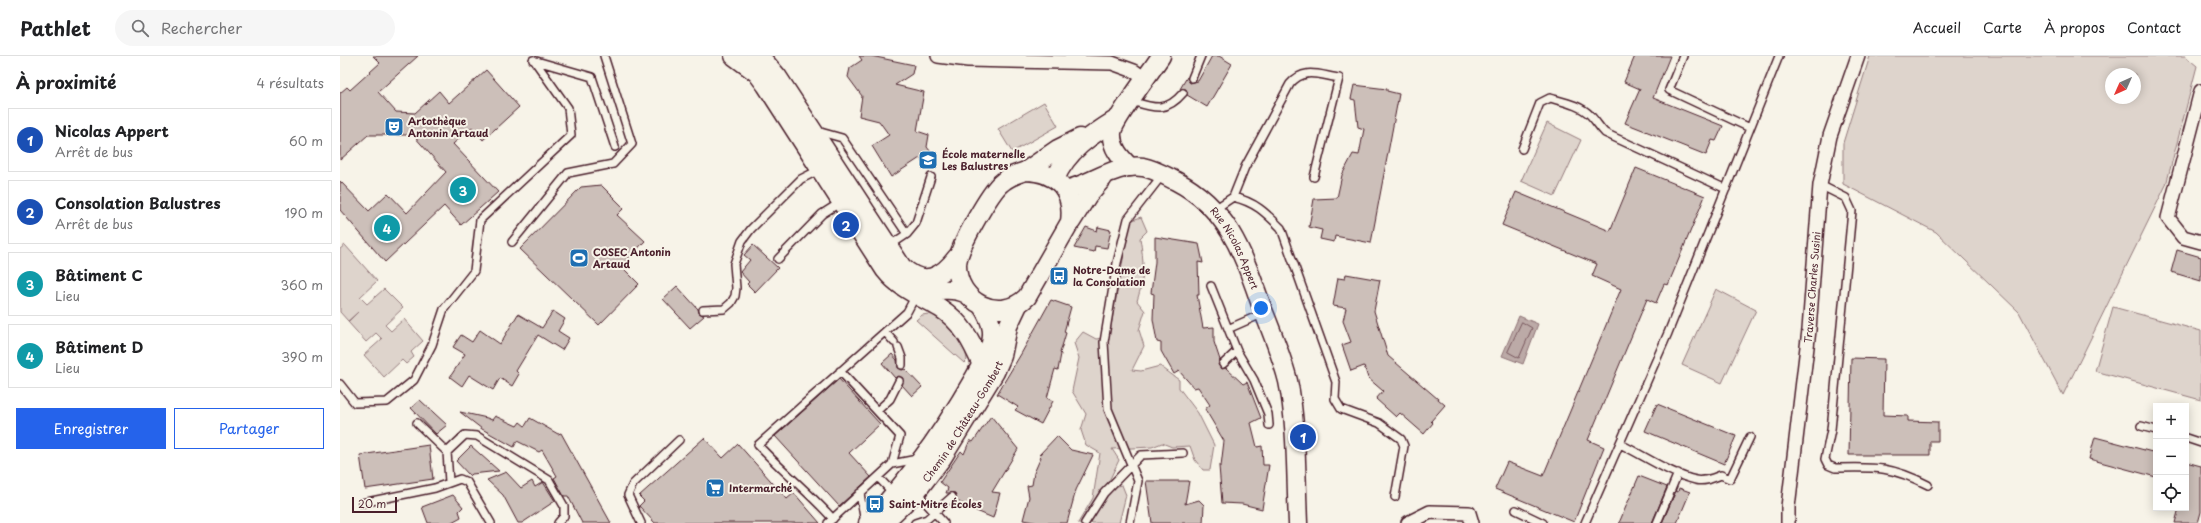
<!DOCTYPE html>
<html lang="fr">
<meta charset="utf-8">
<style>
body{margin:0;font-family:"Playpen Sans",sans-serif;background:#f6f6f6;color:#202124}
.controls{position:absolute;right:12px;bottom:12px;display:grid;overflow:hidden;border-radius:0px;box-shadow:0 2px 10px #0003}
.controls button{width:36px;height:36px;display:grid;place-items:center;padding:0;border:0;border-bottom:1px solid #e0e0e0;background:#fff;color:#202124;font:20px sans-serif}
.compass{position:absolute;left:1765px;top:12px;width:36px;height:36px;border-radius:50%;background:#fff;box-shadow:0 2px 10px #0003;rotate:225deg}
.scale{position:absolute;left:12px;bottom:10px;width:45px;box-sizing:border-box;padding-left:4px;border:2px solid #4a1f2b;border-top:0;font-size:11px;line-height:14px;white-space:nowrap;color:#4a1f2b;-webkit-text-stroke:3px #f7f3e8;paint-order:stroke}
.you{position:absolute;left:921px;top:252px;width:14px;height:14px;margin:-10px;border:3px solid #fff;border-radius:50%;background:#1a73e8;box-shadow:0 0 0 6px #1a73e833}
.badge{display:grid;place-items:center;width:26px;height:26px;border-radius:50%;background:#2563eb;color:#fff;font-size:13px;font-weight:700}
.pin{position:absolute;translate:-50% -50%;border:2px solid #fff;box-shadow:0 1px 4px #0006}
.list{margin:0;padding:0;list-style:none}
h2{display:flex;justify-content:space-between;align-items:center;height:52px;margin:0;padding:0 16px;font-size:17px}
h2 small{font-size:13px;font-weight:400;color:#757577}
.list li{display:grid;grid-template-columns:26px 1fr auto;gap:12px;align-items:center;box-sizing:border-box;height:64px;margin:0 8px 8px;padding:0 8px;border:1px solid #e0e0e0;border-radius:0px}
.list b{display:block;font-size:15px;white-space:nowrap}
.list p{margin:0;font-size:13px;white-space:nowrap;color:#757577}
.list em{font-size:13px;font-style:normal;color:#757577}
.actions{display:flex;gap:8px;padding:12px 16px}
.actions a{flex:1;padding:9px 0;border:1px solid #2563eb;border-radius:0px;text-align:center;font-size:14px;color:#2563eb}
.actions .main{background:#2563eb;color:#fff}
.icon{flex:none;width:22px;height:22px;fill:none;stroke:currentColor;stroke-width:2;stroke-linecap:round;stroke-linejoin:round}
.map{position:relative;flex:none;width:1861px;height:467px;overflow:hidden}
header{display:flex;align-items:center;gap:24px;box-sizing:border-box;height:56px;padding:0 20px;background:#fff;border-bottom:1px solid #e0e0e0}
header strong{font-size:19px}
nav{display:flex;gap:22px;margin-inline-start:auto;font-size:14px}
.search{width:280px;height:36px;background:#f6f6f6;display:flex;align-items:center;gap:10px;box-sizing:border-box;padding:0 14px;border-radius:22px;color:#757577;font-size:15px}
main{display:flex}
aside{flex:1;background:#fff}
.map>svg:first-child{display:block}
</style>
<header>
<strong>Pathlet</strong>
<div class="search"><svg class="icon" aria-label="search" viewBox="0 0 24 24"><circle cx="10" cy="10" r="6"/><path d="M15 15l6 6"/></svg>Rechercher</div>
<nav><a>Accueil</a><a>Carte</a><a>À propos</a><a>Contact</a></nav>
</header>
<main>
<aside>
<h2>À proximité<small>4 résultats</small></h2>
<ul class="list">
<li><span class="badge" style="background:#1a4fb4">1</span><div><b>Nicolas Appert</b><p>Arrêt de bus</p></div><em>60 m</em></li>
<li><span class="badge" style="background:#1a4fb4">2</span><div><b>Consolation Balustres</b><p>Arrêt de bus</p></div><em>190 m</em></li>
<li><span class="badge" style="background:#0f9aa8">3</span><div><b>Bâtiment C</b><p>Lieu</p></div><em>360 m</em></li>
<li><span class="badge" style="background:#0f9aa8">4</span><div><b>Bâtiment D</b><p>Lieu</p></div><em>390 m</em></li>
</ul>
<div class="actions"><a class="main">Enregistrer</a><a>Partager</a></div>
</aside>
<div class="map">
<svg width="1861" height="467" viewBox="0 0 1861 467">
<rect width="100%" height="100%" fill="#f7f3e8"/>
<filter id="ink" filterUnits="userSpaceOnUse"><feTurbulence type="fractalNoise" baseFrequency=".025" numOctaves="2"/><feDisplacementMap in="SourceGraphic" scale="8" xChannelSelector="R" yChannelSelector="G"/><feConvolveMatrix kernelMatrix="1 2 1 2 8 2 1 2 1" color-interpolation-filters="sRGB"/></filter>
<g filter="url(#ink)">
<path fill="#ded4cc" stroke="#947a7c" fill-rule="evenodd" d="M1530 0H1845L1857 10 1826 129 1723 339 1679 256 1596 176 1503 128V87ZM1771 18H1795V42H1771Z
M704 46 718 70 672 96 658 73Z
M1207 67 1241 84 1215 140 1181 125Z
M801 161 807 175 800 182C804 206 805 221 797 245L805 255 799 274 804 290 792 314 801 315 820 310 839 324V332L858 357 874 389 870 414H863L855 404 850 390 832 391 822 387 812 391 772 393 779 404 769 425 778 430 782 429 786 439 779 467H738L753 442 760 397 746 389 741 374 746 358 732 335 739 302 734 287 743 276 756 283 769 281 790 165Z
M5 189 37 225 20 241 27 248 44 233 63 252 45 269 51 275 64 263 83 285 71 296 74 301 66 308 62 304 44 321 24 299 42 283 36 277 26 286 8 266 18 256 8 265 0 256V193Z
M1376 233 1416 254 1382 327 1342 309Z
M1773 251 1861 275V344L1755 315Z
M589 258C608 264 625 285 627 304L624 307 576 264 582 259Z"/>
<path fill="#bcaaa7" stroke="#8e7275" d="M1179 260 1198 268 1183 308 1162 300Z"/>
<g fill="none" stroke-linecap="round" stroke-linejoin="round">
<path stroke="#78575d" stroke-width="1" d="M1182 266 1192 272 1179 302 1168 296Z"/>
</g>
<path fill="#ccbfb9" stroke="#4a1f2b" d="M33 0H78L38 36 56 56 75 57 99 35 109 47 146 14 179 51 143 84 132 71 113 88 158 136 121 169 104 150 45 206 0 154V125L29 155 48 137 67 157 106 116 73 79H28L0 104V37L7 31 10 34 40 7Z
M519 0H531L574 9 572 18 555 29 584 36 577 75 589 79 587 91 597 104 586 112 580 102 551 121 532 90 549 79 539 65 519 60 522 40 508 21 510 12 522 4Z
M872 0H879L892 8 867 51 847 39 846 33H840L847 21 850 27 858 25Z
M1295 0H1330L1313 42 1383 70 1376 85 1372 84 1366 99 1285 67 1300 33 1284 26Z
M1014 29 1047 33V35L1059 38 1031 187 995 180 994 186 980 183 982 174 969 171 974 143 997 142 1002 119 1013 98 1019 99 1024 73 1018 71 1015 44 1011 43Z
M1296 112 1365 140 1328 229 1324 228 1316 247 1307 243 1248 384 1264 391 1234 466 1155 433 1167 406 1203 420 1281 233 1252 220 1257 208 1162 169 1176 136 1270 175Z
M261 129 284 152 277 159 305 185 281 210 299 228 259 269 180 193 241 131Z
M746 171 757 175 758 171 771 174 767 192 755 190 754 196 734 192Z
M815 181 859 188 863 207 858 206 859 239H857L863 272 874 271V286L880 304 878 309 882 313 886 312 903 328 907 326 921 362 911 367 917 391 922 390 923 409H929L922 453 902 448 882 447 879 410H881L884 385 865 353 870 349 858 331 854 332 839 315 834 318 821 295V287L817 286 813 263 814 238 811 237 815 206Z
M413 189 438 212 415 236 407 228 409 226 400 216 410 204 404 199Z
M1837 194 1861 201V225L1831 216Z
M1006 218 1040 224 1034 255 1048 300 1105 349 1091 365 1093 367 1084 378 1060 357 1056 361 1036 343 1043 335 1028 322 1024 310 1011 315 1002 289 1011 286 1003 265 1006 252 993 250 998 222 1005 223Z
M337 230 358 253 359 257 364 260 350 272 323 243Z
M711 244 731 251 724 276 726 277 720 297 721 298 718 314 715 313 707 342 713 345 701 368 675 354 678 351 657 338 681 298Z
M213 255 225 263 218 275 229 282 222 294 198 279 176 315 179 318 172 330 160 322 153 334 129 319 122 330 110 321 125 298 113 291 121 279 132 286 140 274 160 288 178 258 202 272Z
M552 298 557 304 558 312 562 314 565 313 582 331 572 340 562 329 563 322 559 320 555 322 542 307Z
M1511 302 1544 303 1543 359 1568 360V365L1598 366V385H1590V399H1509Z
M499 323 540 368 509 397 531 421 499 450 435 380Z
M80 344 107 369 96 378 71 352Z
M1317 348 1396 380 1384 408 1305 375Z
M120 356 147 362 152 364 155 360 177 370 180 366 185 370 190 362 218 378 221 377 271 467H242L228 440H224L214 422 217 420 202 394 199 396 177 385 174 391 142 373Z
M651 360 678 393 652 436 660 437 653 462 627 451 616 444 615 437H606L608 432 600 426 621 395 624 398 630 384 633 386Z
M717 380 731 394 753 399 736 434 727 467H699L683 464 689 441 687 430 692 429 694 417 701 401 699 399Z
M1755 381 1816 397V421L1749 403Z
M364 382 383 402 398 388 447 443 454 437 480 467H315L299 450 304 445 299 440Z
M89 389 93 423 25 433 20 399Z
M131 390 159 415 132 418 130 420 116 405Z
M1846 406 1861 410V456L1858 467H1835L1839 452H1846Z
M166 416 181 432 192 425 195 431 203 426 215 445 182 467H178L163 439 147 424Z
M1299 420 1327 431 1312 467H1279Z
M806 425H849L845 448 859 444 864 449 863 467H812Z
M1339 432 1350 436 1337 467H1322L1336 435 1338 436Z
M113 439 123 451 119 455 121 461 110 467H88L82 451Z"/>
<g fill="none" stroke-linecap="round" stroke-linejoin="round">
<g stroke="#4a1f2b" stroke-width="10">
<path id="lane" d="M1343 0 1329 34 1410 72
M193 4 252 21 275 91
M852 22 861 0
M791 45C814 52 826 57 843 37
M477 75 502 82 567 178
M1182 93 1200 47 1210 42C1224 46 1241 49 1251 60 1256 65 1259 71 1265 77L1386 133
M1480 129 1506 142 1512 155 1491 374 1485 403 1488 409 1495 412C1536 411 1551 410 1588 429
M893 141 905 111 950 28C964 11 979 19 999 22L974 121
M875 153 893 141C915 146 925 156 941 172L996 326 995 343 1001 353 1039 367 1061 383 1064 390 1055 441
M172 186 228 117 273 108 292 88 264 0
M549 190 567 178 576 167 591 121
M438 203 482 158 501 146
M871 230 897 295 914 324 928 358 929 369
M363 254 384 253 391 247 395 240 396 232 394 208 402 185 411 173 461 123 481 113
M890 272 924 257
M545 276 554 286
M558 291 562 302V309
M883 308 897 295
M500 315 560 380 552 408
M0 328 15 347 47 346 74 324 92 289 104 253 134 215 140 164 231 79 228 52 194 4
M537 355 550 343 559 325
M77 367 107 396
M1801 370 1816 374
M1846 382 1861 387
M1280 388C1303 399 1332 419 1356 424 1365 426 1373 422 1381 419L1390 423 1410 381
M538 421 553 437
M109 426 107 396 125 379 137 380 209 424 224 450V460L218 467
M576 436 604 467
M520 437 525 467
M22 447 95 432 120 423 127 426 151 467
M1176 454 1203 467
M493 463C469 436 442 415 418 389L567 256 576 239
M301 467 288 439 293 428 339 384
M488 467 552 408 577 403
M575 467 587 463 612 441
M745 467 764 437 801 399 843 397
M790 467 798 425 768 353 764 286 777 207 788 163 823 118
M1245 467 1328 277 1439 0
M1317 467 1338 417"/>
</g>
<g stroke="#4a1f2b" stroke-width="16">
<g id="street">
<path d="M598 0 628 4 772 7 794 15 805 23"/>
<path d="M1861 35 1828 162 1843 181 1861 186"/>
<path d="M1068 467 1090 456 1129 457 1132 467"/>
<path id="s1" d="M1448 467V451L1469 274 1480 129 1490 80 1518 0"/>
</g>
</g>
<g stroke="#4a1f2b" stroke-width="21">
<g id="secondary">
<path d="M394 0 417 17 426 29 545 214C560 233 580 240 600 252 622 266 632 286 642 309"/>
<path d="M415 0 425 6 437 20 562 211C584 231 601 222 617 201"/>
<path d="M790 111C781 102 771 92 772 77 773 65 812 14 821 0"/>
<path d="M686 115C718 116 734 135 730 166L687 241C659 268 617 246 617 209 617 193 648 141 659 129 667 121 676 118 686 115Z"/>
<path d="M686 115 718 93 740 82"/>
<path d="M715 123C727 95 751 79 777 63"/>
<path id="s2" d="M725 134C751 129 775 107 803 111 814 113 826 120 836 125 890 153 904 201 923 254 932 277 942 301 948 325 957 367 956 424 958 467"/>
<path d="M731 166 748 139 763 122"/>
<path d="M576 239C594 235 610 230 627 238"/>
<path d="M528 467C576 417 615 359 648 297 655 279 653 267 642 250"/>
<path id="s3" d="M543 467 576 436 602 402 655 316 662 300 668 270 678 249"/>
</g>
</g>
<use href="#lane" stroke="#f7f3e8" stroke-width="7"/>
<use href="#street" stroke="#f7f3e8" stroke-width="13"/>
<use href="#secondary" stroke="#f7f3e8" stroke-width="18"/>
</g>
</g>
<defs>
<g id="theatre-square" transform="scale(1)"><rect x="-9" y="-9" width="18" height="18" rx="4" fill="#1f6fb2" stroke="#f7f3e8"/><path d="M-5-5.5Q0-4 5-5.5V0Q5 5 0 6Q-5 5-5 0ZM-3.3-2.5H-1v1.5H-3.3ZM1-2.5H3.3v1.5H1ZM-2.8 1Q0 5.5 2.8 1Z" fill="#fff"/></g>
<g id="school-square" transform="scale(1)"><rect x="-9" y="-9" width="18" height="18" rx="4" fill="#1f6fb2" stroke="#f7f3e8"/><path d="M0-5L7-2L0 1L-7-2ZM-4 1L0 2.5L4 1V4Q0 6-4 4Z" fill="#fff"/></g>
<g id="stadium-square" transform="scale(1)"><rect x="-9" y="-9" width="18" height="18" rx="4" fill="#1f6fb2" stroke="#f7f3e8"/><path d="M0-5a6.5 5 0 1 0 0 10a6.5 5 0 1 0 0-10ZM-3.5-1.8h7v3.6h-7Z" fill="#fff"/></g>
<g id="bus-square" transform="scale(1)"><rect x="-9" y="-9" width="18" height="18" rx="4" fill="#1f6fb2" stroke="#f7f3e8"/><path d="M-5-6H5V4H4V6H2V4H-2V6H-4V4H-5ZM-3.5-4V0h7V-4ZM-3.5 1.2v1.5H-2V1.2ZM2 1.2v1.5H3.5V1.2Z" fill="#fff"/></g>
<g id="supermarket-square" transform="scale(1)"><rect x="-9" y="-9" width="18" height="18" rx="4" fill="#1f6fb2" stroke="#f7f3e8"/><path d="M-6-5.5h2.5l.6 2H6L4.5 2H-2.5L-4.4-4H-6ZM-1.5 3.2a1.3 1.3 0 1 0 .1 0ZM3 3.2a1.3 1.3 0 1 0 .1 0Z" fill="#fff"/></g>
</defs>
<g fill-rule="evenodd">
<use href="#theatre-square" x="54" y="71"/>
<use href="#school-square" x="588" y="104"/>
<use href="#stadium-square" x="239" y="202"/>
<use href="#bus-square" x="719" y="220"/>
<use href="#supermarket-square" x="375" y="432"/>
<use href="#bus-square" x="535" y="448"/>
</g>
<g text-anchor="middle" stroke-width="4" stroke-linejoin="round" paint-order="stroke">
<g font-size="10" font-weight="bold" fill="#4a1f2b" stroke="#f7f3e8" text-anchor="start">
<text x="68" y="69">Artothèque<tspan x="68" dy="12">Antonin Artaud</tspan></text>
<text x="602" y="102">École maternelle<tspan x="602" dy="12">Les Balustres</tspan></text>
<text x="253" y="200">COSEC Antonin<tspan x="253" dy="12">Artaud</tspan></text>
<text x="733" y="218">Notre-Dame de<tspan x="733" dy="12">la Consolation</tspan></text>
<text x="389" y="436">Intermarché</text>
<text x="549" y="452">Saint-Mitre Écoles</text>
</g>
<g font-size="10" fill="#4a1f2b" stroke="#f7f3e8">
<text dy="4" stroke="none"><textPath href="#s2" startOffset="210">Rue Nicolas Appert</textPath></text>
<text dy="4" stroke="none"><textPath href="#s1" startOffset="237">Traverse Charles Susini</textPath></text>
<text dy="4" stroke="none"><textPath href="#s3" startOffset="130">Chemin de Château-Gombert</textPath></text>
</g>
</g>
</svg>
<div class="controls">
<button>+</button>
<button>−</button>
<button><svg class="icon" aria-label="locate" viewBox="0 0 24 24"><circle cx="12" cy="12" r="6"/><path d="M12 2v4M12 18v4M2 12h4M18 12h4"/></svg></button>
</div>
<svg class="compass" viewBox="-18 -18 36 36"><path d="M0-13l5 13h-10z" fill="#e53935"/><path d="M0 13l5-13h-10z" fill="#757577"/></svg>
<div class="scale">20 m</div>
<div class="you"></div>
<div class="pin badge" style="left:963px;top:381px;background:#1a4fb4">1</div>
<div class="pin badge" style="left:506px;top:169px;background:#1a4fb4">2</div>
<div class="pin badge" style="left:123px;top:134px;background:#0f9aa8">3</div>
<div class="pin badge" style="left:47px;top:172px;background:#0f9aa8">4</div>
</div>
</main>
